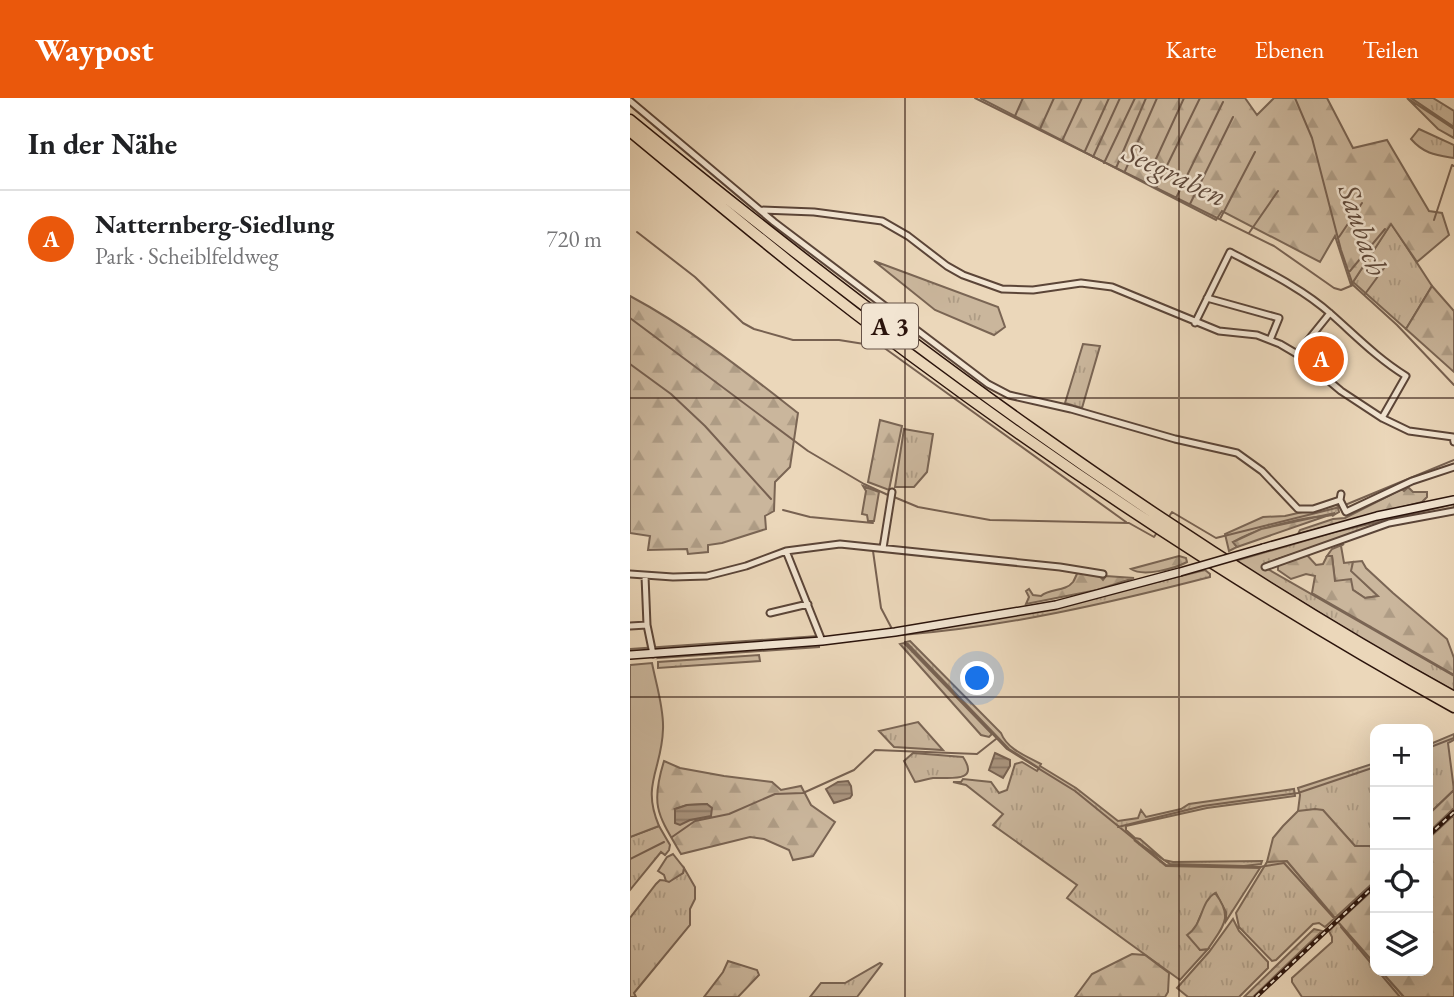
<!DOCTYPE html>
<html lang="de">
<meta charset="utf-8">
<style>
body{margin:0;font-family:"EB Garamond",serif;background:#f2f2f2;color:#202124}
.controls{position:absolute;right:21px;bottom:21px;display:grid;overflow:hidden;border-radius:14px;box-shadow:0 7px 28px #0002}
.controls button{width:63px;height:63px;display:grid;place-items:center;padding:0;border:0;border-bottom:2px solid #e0e0e0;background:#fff;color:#202124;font:35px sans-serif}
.you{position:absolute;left:348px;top:581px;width:24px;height:24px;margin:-18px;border:5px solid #fff;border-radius:50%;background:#1a73e8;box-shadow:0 0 0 10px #1a73e833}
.badge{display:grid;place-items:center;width:46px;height:46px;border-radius:50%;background:#ea580c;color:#fff;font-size:23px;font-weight:700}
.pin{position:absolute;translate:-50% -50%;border:4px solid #fff;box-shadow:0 2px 7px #0006}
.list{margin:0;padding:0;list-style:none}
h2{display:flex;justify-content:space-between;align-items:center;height:91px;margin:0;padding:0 28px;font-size:30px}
h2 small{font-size:23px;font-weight:400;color:#757577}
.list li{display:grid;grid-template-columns:46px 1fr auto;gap:21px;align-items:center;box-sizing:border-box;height:98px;padding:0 28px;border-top:2px solid #e0e0e0}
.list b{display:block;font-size:26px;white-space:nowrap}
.list p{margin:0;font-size:23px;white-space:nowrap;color:#757577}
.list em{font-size:23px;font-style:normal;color:#757577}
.icon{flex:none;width:38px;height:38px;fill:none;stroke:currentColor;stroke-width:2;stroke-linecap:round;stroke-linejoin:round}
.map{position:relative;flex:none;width:824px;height:899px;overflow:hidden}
header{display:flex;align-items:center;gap:42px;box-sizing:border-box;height:98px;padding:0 35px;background:#ea580c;color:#fff}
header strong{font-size:33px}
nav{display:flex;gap:38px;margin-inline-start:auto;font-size:24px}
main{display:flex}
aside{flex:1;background:#fff}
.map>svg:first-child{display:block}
</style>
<header>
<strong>Waypost</strong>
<nav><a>Karte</a><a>Ebenen</a><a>Teilen</a></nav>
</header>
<main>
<aside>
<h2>In der Nähe<small></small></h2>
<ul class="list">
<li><span class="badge">A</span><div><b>Natternberg-Siedlung</b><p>Park · Scheiblfeldweg</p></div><em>720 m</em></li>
</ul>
</aside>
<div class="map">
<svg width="824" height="899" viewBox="0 0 824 899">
<defs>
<pattern id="grass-tufts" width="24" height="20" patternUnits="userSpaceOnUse" patternTransform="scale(1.75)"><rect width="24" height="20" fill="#cab69c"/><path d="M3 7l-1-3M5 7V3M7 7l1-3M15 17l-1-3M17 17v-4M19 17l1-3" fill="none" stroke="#ae9c85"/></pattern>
<pattern id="forest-firs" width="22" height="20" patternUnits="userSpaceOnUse" patternTransform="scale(1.75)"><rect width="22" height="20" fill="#cab69c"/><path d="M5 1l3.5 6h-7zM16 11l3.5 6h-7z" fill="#ae9c85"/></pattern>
<pattern id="water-rules" width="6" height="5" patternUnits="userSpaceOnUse" patternTransform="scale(1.75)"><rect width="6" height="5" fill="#aa957f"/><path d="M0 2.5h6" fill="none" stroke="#8b7866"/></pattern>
</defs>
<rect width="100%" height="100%" fill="#ebd7ba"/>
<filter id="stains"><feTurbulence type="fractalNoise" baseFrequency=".00286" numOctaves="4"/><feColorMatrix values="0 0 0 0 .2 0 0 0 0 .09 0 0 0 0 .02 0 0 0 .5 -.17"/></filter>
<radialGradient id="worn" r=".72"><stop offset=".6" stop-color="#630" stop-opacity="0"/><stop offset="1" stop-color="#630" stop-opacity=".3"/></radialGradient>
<path fill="url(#grass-tufts)" stroke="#7a6554" stroke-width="2" d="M777 0 824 31V40L808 31Z
M781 0H803L824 13V29Z
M789 31 824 47V60C806 57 794 56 781 41Z
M761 125 802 188 776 231 723 184Z
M244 163 368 209 375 229 364 237 305 212Z
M453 246 470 248 452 310 435 305Z
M274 331 303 336 297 374 284 389H265Z
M707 406 709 414 702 418 704 417C673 419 629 429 603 444L607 449 599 453 595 436 633 419 655 418Z
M824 406V410L755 426 645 462 636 470 824 578V593L739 545 605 463 705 434Z
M714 446 711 448 714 465 723 464 722 473 748 498 735 500 723 492 705 484 702 458H697L702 451Z
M575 472 580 476V479C479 505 376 529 272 537L429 508Z
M189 538 186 541 0 554V551Z
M280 543 371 635C377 651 396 658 411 666L410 668 446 690 488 723 508 720 511 712 516 719 551 711 559 706 664 691 665 698 577 710 496 728V732L505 740 510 741 534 762 543 764 632 763 631 766 614 768 540 766 504 742 536 768 630 770 596 823V814L586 795C574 809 557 834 570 852L578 851 550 882 437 800 447 787 363 727 373 716 336 687 323 684H331L333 681 361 684 369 695 377 692 385 666 392 664 407 673 409 670 379 651 276 544Z
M274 545 362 636 359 639 351 637 270 546Z
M189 546V549L29 560 32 558Z
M129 557 130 563 28 570V564Z
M288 624 313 652 264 649 249 633Z
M824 636V642L818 645 824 692 798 717V647Z
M283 655 333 659C351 686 316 679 303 680 297 681 291 683 285 684L274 663Z
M745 665V756L740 748H725L693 713H668L670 697 668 690Z
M29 728 40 747 39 752 35 757 31 754 0 792V739Z
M645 763H657L705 820 695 829 689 825 683 826 646 862 642 863 609 829 606 815 637 764Z
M54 770 65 789V801L60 811V827L4 895 6 899H0V820L26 786 30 782 39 783 53 775Z
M603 821 609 833 638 864V870L609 899H558L547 890 579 854Z
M708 824 745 866V873H751L774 899H672L662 884V880L702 844V839L699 833Z
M250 865 252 866 227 899H180L191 885H215Z"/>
<path fill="url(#forest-firs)" stroke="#7a6554" stroke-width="2" fill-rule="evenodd" d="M350 0H615L627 17 644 0H697L723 50 757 42 799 113 812 115 819 137 787 164 761 126 721 187 705 138 690 164 592 113 586 122Z
M802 188 824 213V274L776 231Z
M0 198C60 230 114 273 168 315L160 369 145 384 144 413 135 418 136 431 92 445 78 447V454L58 456 57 451 18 452 20 438 0 435Z
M250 322 272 328 259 392 238 384Z
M233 388 249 394 244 423H238L237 417 232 416 236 393Z
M778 389 783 394H797V399L792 404 668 436 670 432 703 421 715 420 772 391 774 393Z
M705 415 607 449 603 444 631 431Z
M676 456 686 467 693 466 697 458H702L705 483 721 481 723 492 735 500 748 498 721 473 723 464 732 463 736 470 763 495 817 541 824 560V577L682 495 685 478 676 476 661 481 648 472V465Z
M549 458 556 460 557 464C544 471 513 479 501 471Z
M448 474 468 476 473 482 476 478 504 480 467 492 396 506 399 499 396 493 399 491 403 497 411 498C420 490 435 494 443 484 445 481 446 477 448 474Z
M34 663 50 670 94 678 142 684 151 692 171 688 181 707 205 724 183 758 163 762 159 752 134 741 120 739 51 756C28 717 20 708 34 663ZM77 706 81 718 60 722 45 711 57 707Z
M824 692V710L798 735V717Z
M685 711 693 712 725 748H740L745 756V783L705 820 657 763 637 764 643 740 653 728 668 713Z
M824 717V899H774L751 873H798V741Z
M43 756 54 770 53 775 39 784 36 783 34 777 28 773 37 759Z
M745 790V866L708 824Z
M585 795C604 820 593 828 578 851L570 852 557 837C573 827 570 804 585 795Z
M684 831 692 833 623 899H614Z
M502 856 515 857 539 875 538 894 535 899H445L462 876Z
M98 863 127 872 129 877 108 899H74L93 874Z"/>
<path fill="#cab69c" stroke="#7a6554" stroke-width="2" d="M22 565C26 586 34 610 33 631 32 672 11 686 29 728L0 739V567Z"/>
<path fill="url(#water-rules)" stroke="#776151" stroke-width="2" d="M365 655 380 662V668L373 680 359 672Z
M218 683 221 688 222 697 220 700 204 705 196 691 208 684Z
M77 706 82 710 81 718 60 722 50 727 45 725V711L57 707Z"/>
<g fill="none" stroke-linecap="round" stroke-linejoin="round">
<path stroke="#776151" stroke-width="2" d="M345 0 644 148 704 190 711 192 723 187
M665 0 682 40 711 152 723 187 767 227 824 287
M385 18 393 0
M410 31 424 0
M432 43 452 0
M455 53 479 0
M463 59 490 0
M474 65 505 0
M486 70 516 0
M495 73 527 0
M515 85 554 0
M526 90 570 0
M546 100 593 4
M560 106 603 19
M590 121 625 54
M804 122 822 67 824 68
M7 134 65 179 113 225 124 231 163 242H209L253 249 496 424
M619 135 648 93
M709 139 732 105
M720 173 755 131
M735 196 757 166
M0 220 178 353 234 386 258 397
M0 266 41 296 75 328 141 401
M264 399 288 409 360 422 499 425 524 439 528 433
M715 407 824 362
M153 412 180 419 243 425
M538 420 542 414 586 440 710 409
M243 453 251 510 261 529
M275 544 377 651 445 693 536 767 629 769 654 765 703 819
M798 650 824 640
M488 729 573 708 668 695 745 669
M42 739 65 723 99 716 145 696 173 695 224 672 245 652 347 656 366 641
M0 761 34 744
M711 829 745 870
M748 873 770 899"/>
<g stroke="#5b4538" stroke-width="9">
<path id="street" d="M0 3 144 124 358 286 379 297 441 311 545 341 607 355 632 373 668 411H683L710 402
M130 112 184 114 252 123 278 138 317 168 333 177 372 191 403 192 451 185 482 189 589 233 627 237 650 246 667 256 711 293 752 320 779 333 823 339 824 344
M577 200 649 220 640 242
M565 225 600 154C634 172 672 190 701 216 726 238 747 260 776 278L752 320
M667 256 700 215
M711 396 710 402 716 414 782 383 824 369
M253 450 262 394
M156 453 192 543
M635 469 759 425 824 413
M0 476 43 479 77 478 116 468 156 453 210 446 430 469 473 476
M15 478 17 527 23 556
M140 515 178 506
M0 528 17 527"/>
</g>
<g stroke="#2b140c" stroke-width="10">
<path id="secondary" d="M633 450 747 418 824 402
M0 557 192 543 265 534 426 507 550 474"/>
</g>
<g stroke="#2b140c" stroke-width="13">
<path id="highway" d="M0 22C259 234 530 436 824 599
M0 33C57 80 114 128 172 174 377 335 596 482 824 609"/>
</g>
<use href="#street" stroke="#f2e5d2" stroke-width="5"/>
<use href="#secondary" stroke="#f2e5d2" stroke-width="7"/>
<use href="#highway" stroke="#ebd7ba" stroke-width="10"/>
<g stroke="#2b140c" stroke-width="4.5">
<path id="rail" d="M798 738 824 714
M626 899 745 787"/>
</g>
<use href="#rail" stroke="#f2e5d2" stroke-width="2" stroke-dasharray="5" stroke-linecap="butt"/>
<g stroke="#2b140c" stroke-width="10" stroke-linecap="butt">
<path id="secondary-bridge" d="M550 474 633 450"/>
</g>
<use href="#secondary-bridge" stroke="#f2e5d2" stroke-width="7"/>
</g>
<path fill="none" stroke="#2b140c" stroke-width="2" stroke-opacity="0.55" d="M275 0V899M549 0V899M0 300H824M0 599H824"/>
<g text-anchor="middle" stroke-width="5" stroke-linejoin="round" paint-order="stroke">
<rect fill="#f2e5d2" stroke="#675347" stroke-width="2" x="232" y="205.5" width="56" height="45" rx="5"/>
<g font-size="26" font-weight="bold" fill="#2b140c">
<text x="260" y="237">A 3</text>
</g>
<g font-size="30" font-style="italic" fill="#5e483a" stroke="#f2e5d2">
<text transform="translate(545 76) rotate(26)" y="10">Seegraben</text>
<text transform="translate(733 132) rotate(71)" y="10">Saubach</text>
</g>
</g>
<rect width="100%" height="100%" filter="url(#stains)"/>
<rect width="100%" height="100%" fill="url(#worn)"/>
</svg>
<div class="controls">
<button>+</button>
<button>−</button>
<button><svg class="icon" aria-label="locate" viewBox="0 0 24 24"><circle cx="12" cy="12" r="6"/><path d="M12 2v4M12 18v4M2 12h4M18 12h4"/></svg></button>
<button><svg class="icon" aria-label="layers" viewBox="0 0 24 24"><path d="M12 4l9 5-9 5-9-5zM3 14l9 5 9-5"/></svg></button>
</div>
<div class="you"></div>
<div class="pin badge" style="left:691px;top:261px">A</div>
</div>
</main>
